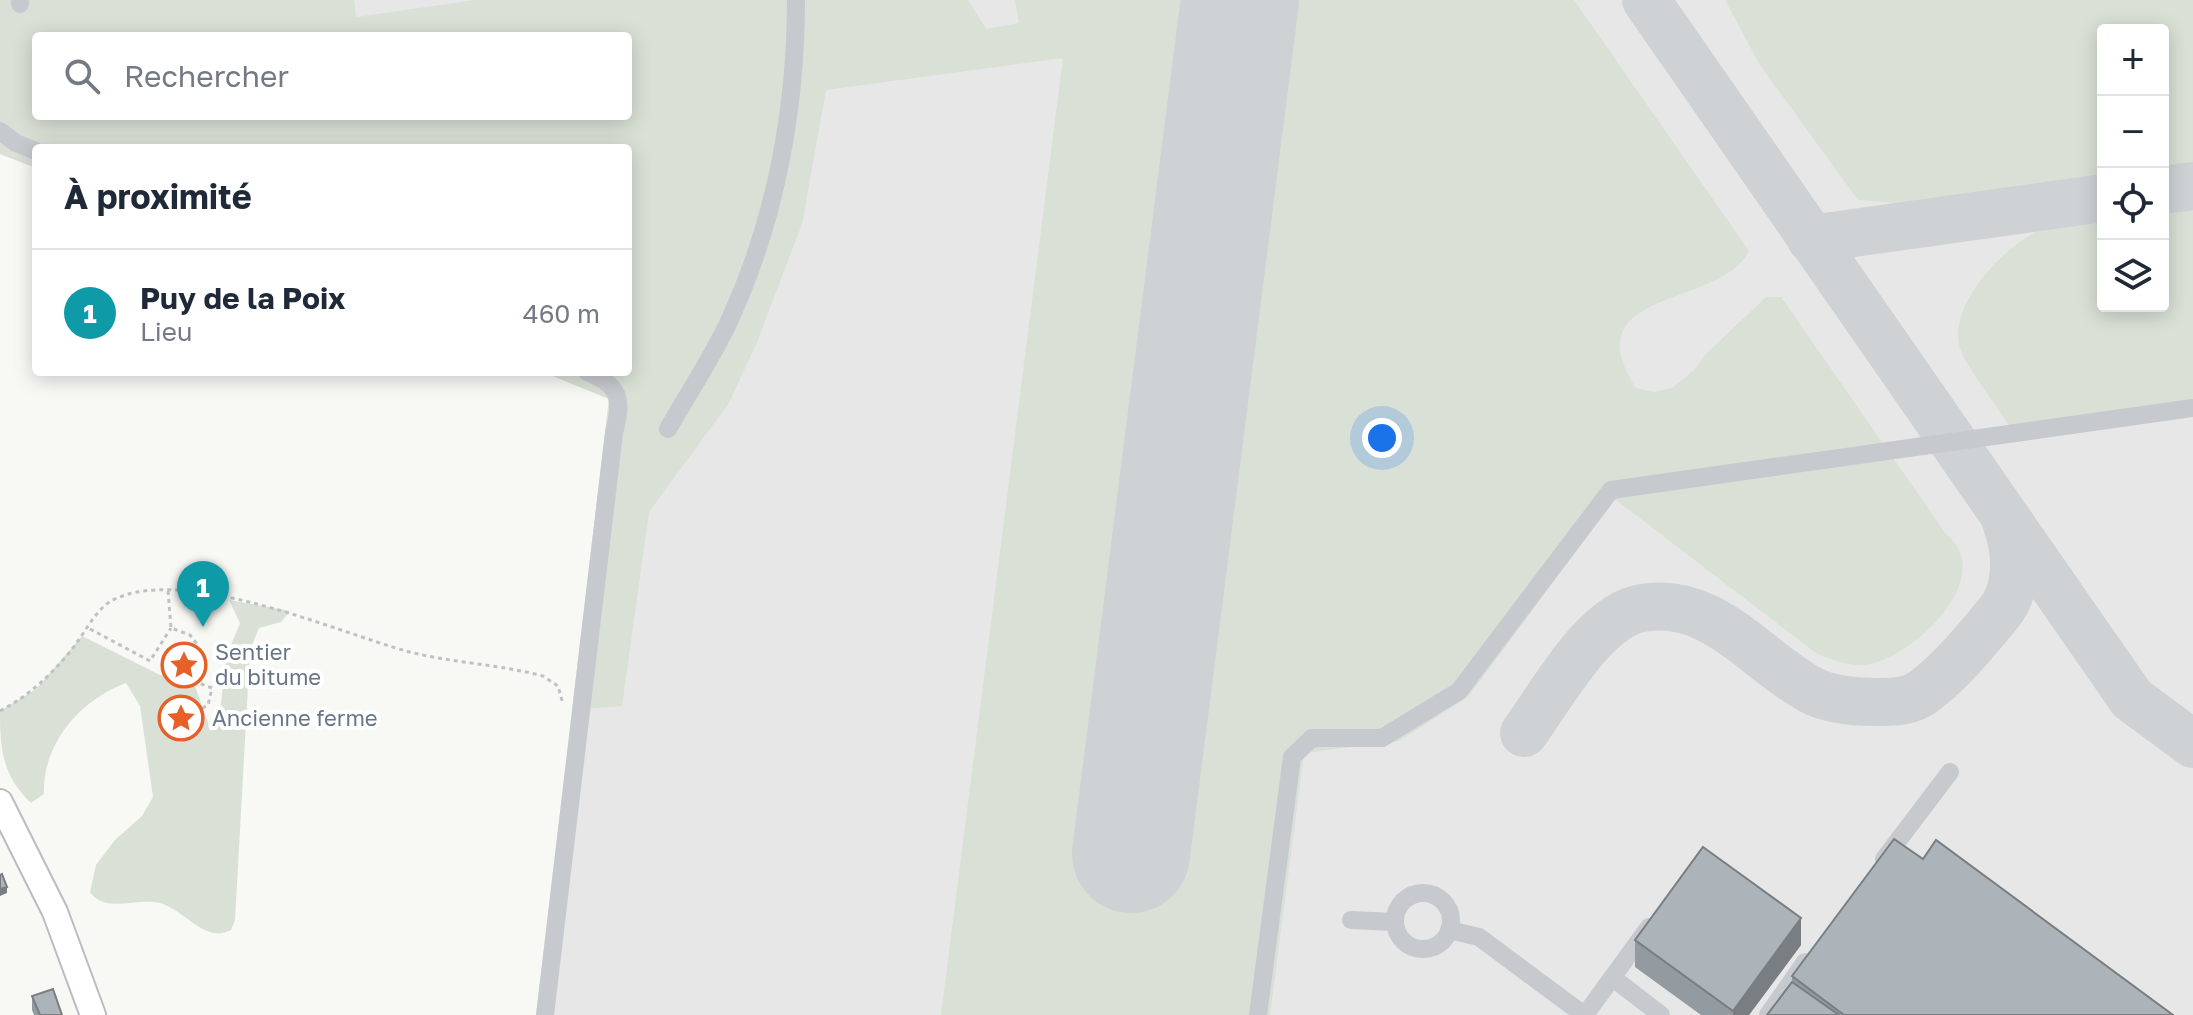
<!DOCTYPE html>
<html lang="fr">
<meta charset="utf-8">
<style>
body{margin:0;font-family:"Golos Text",sans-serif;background:#f6f6f7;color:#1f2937}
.controls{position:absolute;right:24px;top:24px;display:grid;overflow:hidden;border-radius:8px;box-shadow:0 4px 20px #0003}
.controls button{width:72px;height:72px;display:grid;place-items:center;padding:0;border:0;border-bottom:2px solid #e0e1e3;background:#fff;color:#1f2937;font:40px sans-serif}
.you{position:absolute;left:1382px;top:438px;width:28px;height:28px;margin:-20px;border:6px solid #fff;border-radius:50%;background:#1a73e8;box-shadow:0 0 0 12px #1a73e833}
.badge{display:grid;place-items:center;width:52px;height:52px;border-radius:50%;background:#e66027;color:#fff;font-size:26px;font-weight:700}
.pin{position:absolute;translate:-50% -66px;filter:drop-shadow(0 2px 4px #0008)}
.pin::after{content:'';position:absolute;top:42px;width:28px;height:24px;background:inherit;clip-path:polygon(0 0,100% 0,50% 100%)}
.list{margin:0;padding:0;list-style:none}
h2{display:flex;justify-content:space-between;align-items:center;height:104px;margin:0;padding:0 32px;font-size:34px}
h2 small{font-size:26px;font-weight:400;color:#747a83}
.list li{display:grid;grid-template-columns:52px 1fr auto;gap:24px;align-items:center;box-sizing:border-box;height:128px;padding:0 32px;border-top:2px solid #e0e1e3}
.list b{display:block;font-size:30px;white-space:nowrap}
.list p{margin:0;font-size:26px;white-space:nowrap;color:#747a83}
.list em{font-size:26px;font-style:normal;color:#747a83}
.icon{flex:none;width:44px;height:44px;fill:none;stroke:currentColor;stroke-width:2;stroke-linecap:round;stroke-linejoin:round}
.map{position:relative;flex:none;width:2193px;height:1015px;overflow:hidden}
.search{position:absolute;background:#fff;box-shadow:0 4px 20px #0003;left:32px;top:32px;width:600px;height:88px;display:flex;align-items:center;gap:20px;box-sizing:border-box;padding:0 28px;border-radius:8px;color:#747a83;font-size:30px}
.panel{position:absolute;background:#fff;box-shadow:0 4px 20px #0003;left:32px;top:144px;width:600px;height:232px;border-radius:8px}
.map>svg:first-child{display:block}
</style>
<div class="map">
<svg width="2193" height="1015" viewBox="0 0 2193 1015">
<rect width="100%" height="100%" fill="#f8f8f5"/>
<path fill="#e6e7e6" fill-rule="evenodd" d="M0 0H2193V1015H536L609 399 543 372H628V148H36V168L0 154ZM2103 30H2163V306H2103ZM36 36H628V116H36Z"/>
<path fill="#d9e0d6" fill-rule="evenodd" d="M0 0H354L356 17 475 0H968L986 29 1019 23 1015 0H1574L1749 251C1721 308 1571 288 1636 388L1654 392 1672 388 1694 370 1705 355 1766 297H1781L1946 534C1998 576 1916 654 1870 664 1852 668 1833 660 1816 653L1615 499 1468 697 1399 741 1304 753 1270 1015H941L1063 58 826 90 802 224 757 342 729 403 649 512 622 706 572 710 609 399 543 372H628V148H36V168L0 154ZM36 36H628V116H36Z
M1725 0H2193V167L2163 171V30H2103V180L1919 205 1858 200 1760 65Z
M2193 206V416L2021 441C2008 422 1965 366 1960 348 1947 302 2009 241 2048 226 2064 221 2086 221 2103 219V306H2163V211Z
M229 600 290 611 281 622 259 628 250 650 235 920 231 930C205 944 185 910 160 903 137 897 105 914 90 892L96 865 115 840 142 816 153 797 140 706 126 683C80 700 42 744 44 794L31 803C2 775 0 749 0 711L36 689 82 636 160 675 180 676 195 686 211 731 219 718 227 655 240 623Z"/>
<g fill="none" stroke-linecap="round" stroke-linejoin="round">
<path stroke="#cfd2d4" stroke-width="48" d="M1646 0 2132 699 2193 744
M2163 190 2193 186
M1811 239 2103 198
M1524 733C1552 695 1594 616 1642 608 1714 596 1755 660 1811 690 1830 700 1855 702 1876 702 1895 702 1912 702 1927 689 1953 669 1977 639 1998 614 2019 590 2017 551 2006 522"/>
<path stroke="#cfd2d4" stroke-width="118" d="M1131 854 1240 0"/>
<g stroke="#b9bdc1" stroke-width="28">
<path id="major" d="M0 802 55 912 93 1015"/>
</g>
<path stroke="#bfc2c4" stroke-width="3" stroke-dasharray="4 4" stroke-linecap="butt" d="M168 591 171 628 190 635 197 644 196 653 180 676 212 688 208 705 178 721
M90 629 150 661 171 628
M0 711C28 696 49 677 69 653 82 638 95 610 111 601 181 563 334 631 406 651 451 663 498 664 543 676L558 686 563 704"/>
<path stroke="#c6c9cd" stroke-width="18" d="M20 0V4
M0 131 16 143 36 151
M668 429C689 392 714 355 731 317 776 218 796 108 796 0
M1884 859 1950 772
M1395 921a28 28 0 1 1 56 0a28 28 0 1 1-56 0Z
M1351 920 1394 922
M1449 930 1479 937 1584 1015
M1613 978 1661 1015
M545 1015 614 433C623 399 620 385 587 372
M1258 1015 1292 757 1312 738H1382L1459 691 1611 490 2193 408
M1585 1015 1649 927
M1768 1015 1805 962"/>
<use href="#major" stroke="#fff" stroke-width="24"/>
</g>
<path fill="#949ba0" d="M1923 859 2173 1015H1767L1792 982V976Z
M1635 940 1801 945 1749 1015H1701L1635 967Z
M32 996 62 1015H34L32 1010Z"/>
<path fill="#787e82" d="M7 887V893L0 896V889Z
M1801 918V945L1749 1015H1733V1011Z"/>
<path fill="#acb4ba" stroke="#787e82" stroke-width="2" d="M1894 839 1923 859 1936 840 2173 1015H1844L1792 976Z
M1703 847 1801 918 1733 1011 1635 940Z
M2 874 7 887 0 889V875Z
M1792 982 1839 1015H1767Z
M53 989 62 1015H40L32 996Z"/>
<defs>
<g id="sight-ring" transform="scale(2.3)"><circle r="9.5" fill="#fff" stroke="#e66027" stroke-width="1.5"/><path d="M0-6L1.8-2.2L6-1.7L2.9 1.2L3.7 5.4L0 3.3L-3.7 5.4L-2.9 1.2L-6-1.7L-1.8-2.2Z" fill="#e66027"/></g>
</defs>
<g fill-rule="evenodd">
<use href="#sight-ring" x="184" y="665"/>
<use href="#sight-ring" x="181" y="718"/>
</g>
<g text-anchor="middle" stroke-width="8" stroke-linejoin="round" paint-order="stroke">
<g font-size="22" fill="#667687" stroke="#fff" text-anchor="start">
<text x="215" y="660">Sentier<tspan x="215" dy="25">du bitume</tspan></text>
<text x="212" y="726">Ancienne ferme</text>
</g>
</g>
</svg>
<div class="controls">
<button>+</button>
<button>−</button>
<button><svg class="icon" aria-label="locate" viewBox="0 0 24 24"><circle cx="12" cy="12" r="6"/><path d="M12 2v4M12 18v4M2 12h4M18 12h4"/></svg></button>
<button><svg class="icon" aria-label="layers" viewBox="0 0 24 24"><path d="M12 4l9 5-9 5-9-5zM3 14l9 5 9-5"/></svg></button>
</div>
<div class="you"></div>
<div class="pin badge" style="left:203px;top:627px;background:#0f9aa8">1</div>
<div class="search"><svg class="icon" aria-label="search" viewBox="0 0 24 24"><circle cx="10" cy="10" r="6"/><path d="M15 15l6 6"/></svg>Rechercher</div>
<section class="panel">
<h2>À proximité<small></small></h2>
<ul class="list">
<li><span class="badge" style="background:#0f9aa8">1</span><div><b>Puy de la Poix</b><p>Lieu</p></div><em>460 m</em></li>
</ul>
</section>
</div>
